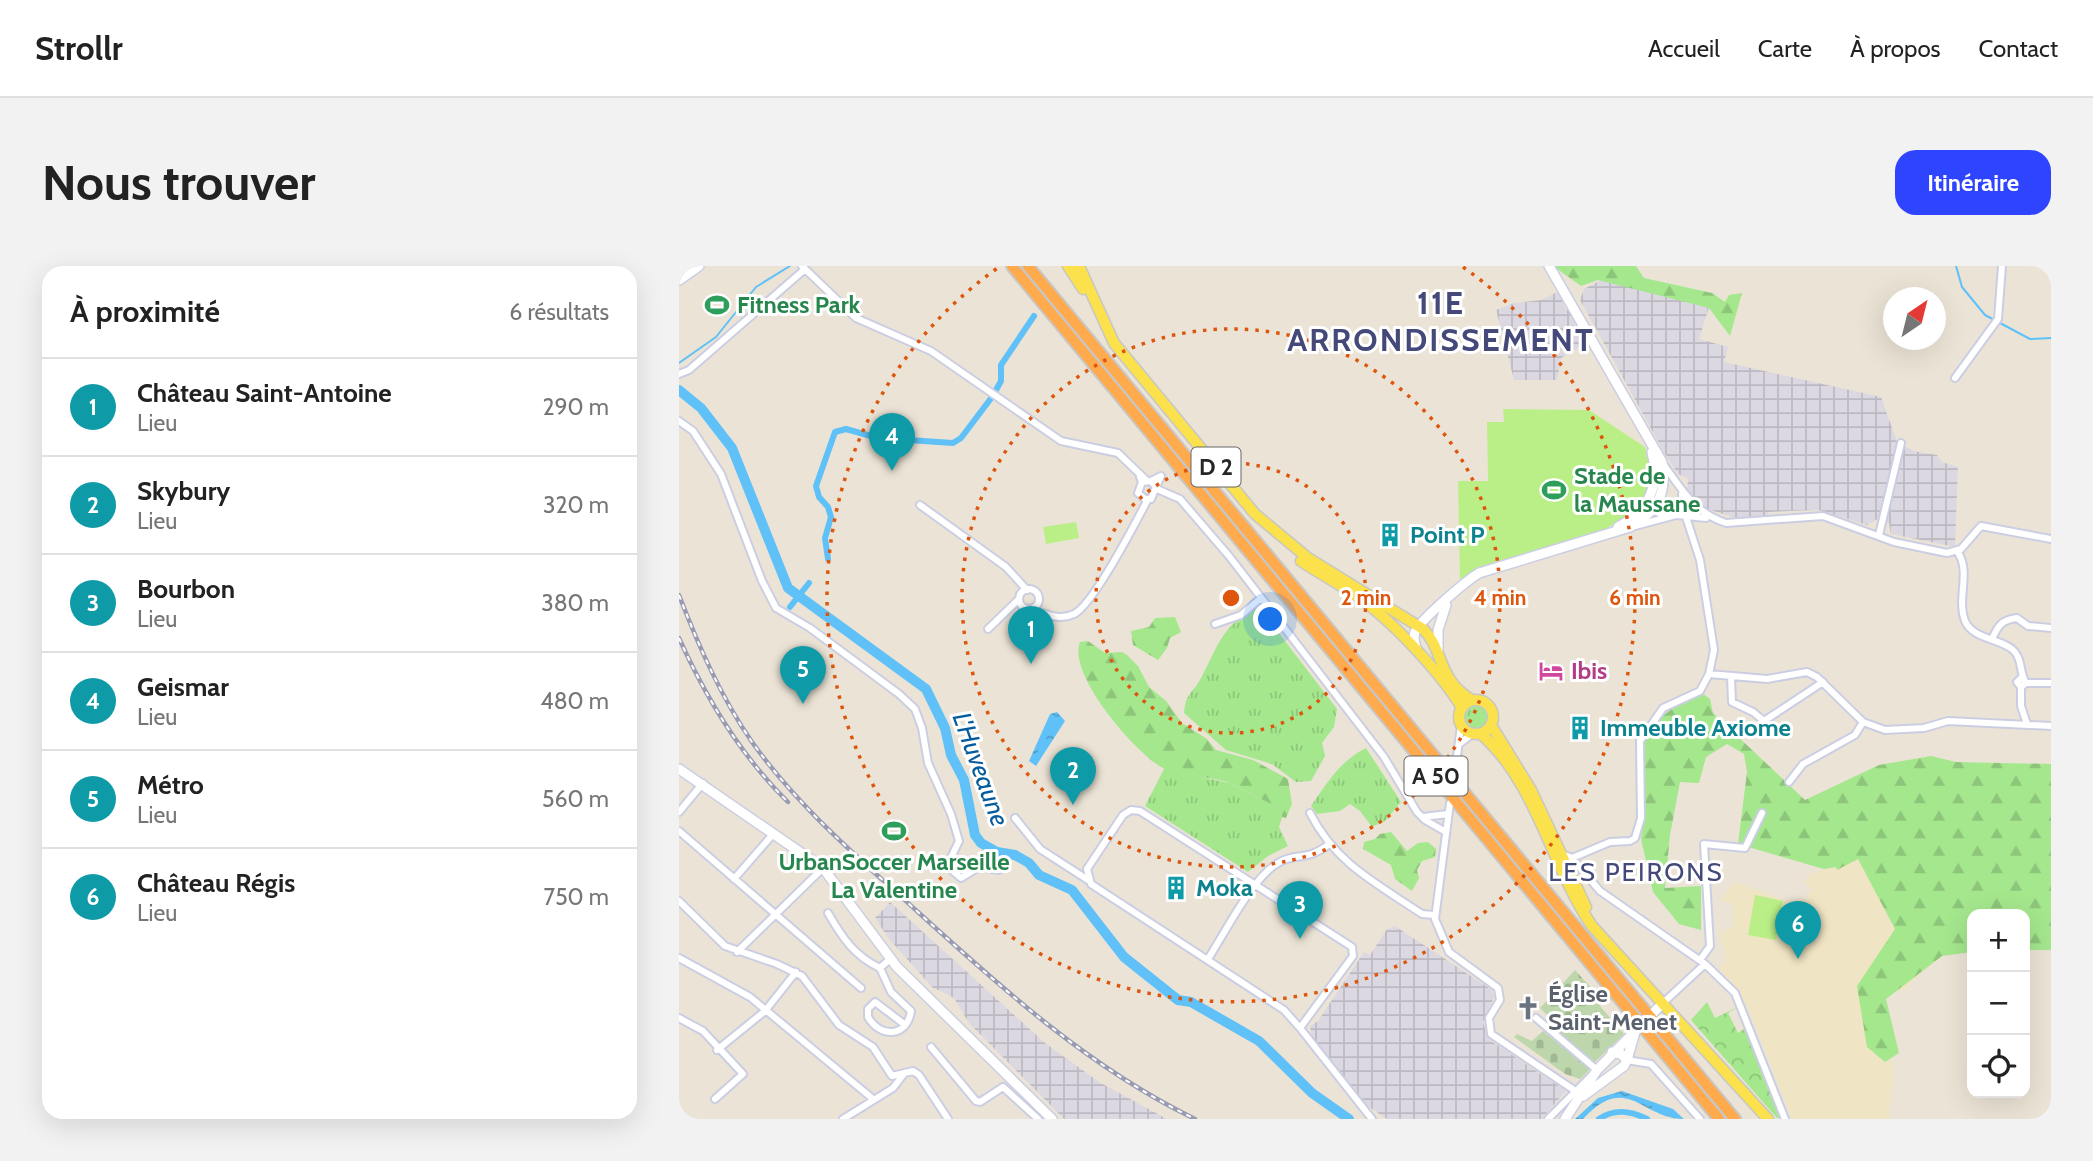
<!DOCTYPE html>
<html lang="fr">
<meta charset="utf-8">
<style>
body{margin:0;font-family:Cabin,sans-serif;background:#f2f2f2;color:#222}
.controls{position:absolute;right:21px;bottom:21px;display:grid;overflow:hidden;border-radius:14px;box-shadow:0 7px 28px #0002}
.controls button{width:63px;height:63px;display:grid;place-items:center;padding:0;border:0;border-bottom:2px solid #e0e0e0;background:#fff;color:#222;font:35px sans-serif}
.compass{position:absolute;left:1204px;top:21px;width:63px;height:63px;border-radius:50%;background:#fff;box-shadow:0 7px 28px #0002;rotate:35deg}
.you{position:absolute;left:592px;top:354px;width:24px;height:24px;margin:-18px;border:5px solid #fff;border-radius:50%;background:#1a73e8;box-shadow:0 0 0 10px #1a73e833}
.badge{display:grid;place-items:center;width:46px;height:46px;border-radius:50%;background:#2f44ff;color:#fff;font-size:23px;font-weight:700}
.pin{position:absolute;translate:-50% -58px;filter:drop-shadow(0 2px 4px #0008)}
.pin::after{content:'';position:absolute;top:37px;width:24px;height:21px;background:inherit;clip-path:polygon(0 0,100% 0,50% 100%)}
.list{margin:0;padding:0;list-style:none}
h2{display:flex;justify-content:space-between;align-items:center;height:91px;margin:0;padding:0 28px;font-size:30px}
h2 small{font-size:23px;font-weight:400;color:#767676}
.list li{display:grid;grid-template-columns:46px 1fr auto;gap:21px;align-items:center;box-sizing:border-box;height:98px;padding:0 28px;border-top:2px solid #e0e0e0}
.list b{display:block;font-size:26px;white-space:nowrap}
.list p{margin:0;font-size:23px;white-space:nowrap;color:#767676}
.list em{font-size:23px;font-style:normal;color:#767676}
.icon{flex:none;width:38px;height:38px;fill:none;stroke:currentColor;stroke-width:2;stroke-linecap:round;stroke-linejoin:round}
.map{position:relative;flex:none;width:1372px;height:853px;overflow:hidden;border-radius:21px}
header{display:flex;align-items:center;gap:42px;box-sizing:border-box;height:98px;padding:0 35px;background:#fff;border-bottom:2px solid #e0e0e0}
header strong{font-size:33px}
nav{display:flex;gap:38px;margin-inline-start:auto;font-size:24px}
.intro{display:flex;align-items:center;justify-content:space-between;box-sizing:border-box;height:168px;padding:0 42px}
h1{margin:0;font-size:49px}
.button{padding:18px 32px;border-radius:21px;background:#2f44ff;color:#fff;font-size:24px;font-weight:700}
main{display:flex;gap:42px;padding:0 42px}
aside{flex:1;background:#fff;border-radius:21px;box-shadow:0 7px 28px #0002}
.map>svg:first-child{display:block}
</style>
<header>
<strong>Strollr</strong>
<nav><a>Accueil</a><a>Carte</a><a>À propos</a><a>Contact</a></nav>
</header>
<div class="intro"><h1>Nous trouver</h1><a class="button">Itinéraire</a></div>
<main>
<aside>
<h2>À proximité<small>6 résultats</small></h2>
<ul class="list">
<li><span class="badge" style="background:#0f9aa8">1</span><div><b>Château Saint-Antoine</b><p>Lieu</p></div><em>290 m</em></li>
<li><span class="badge" style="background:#0f9aa8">2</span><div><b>Skybury</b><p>Lieu</p></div><em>320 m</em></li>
<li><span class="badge" style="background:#0f9aa8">3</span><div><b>Bourbon</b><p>Lieu</p></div><em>380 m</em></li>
<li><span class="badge" style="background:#0f9aa8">4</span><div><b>Geismar</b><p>Lieu</p></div><em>480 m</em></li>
<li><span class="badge" style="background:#0f9aa8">5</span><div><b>Métro</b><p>Lieu</p></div><em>560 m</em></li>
<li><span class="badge" style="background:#0f9aa8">6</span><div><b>Château Régis</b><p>Lieu</p></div><em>750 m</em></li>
</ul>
</aside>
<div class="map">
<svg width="1372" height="853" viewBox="0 0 1372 853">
<defs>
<pattern id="industrial-grid" width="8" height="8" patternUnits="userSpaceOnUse" patternTransform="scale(1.75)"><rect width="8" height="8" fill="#dcd8e2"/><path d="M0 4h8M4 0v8" fill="none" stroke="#bdb9c2"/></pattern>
<pattern id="grass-tufts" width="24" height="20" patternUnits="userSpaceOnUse" patternTransform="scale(1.75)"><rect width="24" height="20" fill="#a4e78d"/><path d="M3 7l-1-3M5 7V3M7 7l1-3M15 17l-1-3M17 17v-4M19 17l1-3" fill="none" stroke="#8dc67a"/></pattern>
<pattern id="forest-firs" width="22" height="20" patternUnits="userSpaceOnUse" patternTransform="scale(1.75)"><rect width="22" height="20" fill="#a4e78d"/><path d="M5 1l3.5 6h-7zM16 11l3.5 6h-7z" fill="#8dc67a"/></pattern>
<pattern id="cemetery-stones" width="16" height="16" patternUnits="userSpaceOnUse" patternTransform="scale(1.75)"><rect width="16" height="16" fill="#bdd6ac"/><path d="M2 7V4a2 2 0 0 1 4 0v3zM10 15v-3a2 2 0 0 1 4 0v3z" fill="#a2b894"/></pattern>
<pattern id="park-crowns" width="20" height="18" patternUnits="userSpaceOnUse" patternTransform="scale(1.75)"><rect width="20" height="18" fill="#a4e78d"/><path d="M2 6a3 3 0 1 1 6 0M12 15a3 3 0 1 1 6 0" fill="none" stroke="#8dc67a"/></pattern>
<pattern id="water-ripples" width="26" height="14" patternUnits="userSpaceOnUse" patternTransform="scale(1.75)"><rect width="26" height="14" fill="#5fc1f7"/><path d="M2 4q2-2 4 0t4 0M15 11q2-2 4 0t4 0" fill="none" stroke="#4e9dc8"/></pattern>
</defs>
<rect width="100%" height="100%" fill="#ebe4d6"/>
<path fill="url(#industrial-grid)" d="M926 12 1031 38 1020 73 1049 81 1045 96 1202 131 1218 176 1235 185 1258 189 1263 196 1279 201 1276 281 1212 268 1210 257 1199 253 1188 259 1140 244 1089 246 1088 251 1057 252 1022 241 1008 226 1009 213 999 208 986 188 901 34 905 23Z
M880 25 886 43 891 44 909 76 882 92 878 114H835L817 44 835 37 862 34Z
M211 636 366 777 420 816 488 853H385L290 757 275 732 253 721 210 673 196 652Z
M716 660 813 724 815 731 804 756 809 773 887 825 862 853H708L684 837 633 772 631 760 639 755 685 686 691 689 708 663Z"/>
<path fill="#efe4c3" d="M1178 593 1259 691 1224 725 1217 721 1205 728 1210 786 1215 801 1210 853H1113L1070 744 1058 722 1040 703 1047 692 1040 667 1054 660 1053 637 1041 635 1056 616 1117 638 1120 632 1126 635 1132 623 1126 616 1129 609 1145 603 1157 601 1158 604Z"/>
<path fill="url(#grass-tufts)" d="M577 343 583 345 658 443 655 461 643 477 646 490 632 515 617 516 593 498 547 484 505 447C507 427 512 429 521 414 537 385 543 357 577 343Z
M784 451a13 13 0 1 1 26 0a13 13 0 1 1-26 0Z
M687 482 722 536 706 555 693 561 681 545 671 538 661 545 638 548 632 540C647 518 662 494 687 482Z
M485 503 550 517 599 541 603 551 600 561 609 580 589 590 569 606 466 540Z"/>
<path fill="url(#forest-firs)" d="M874 0H957L965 12 1033 27 1046 36 1050 29 1063 27 1051 70 1030 42 919 14 902 20Z
M496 351 502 366 491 372 488 382 479 394 454 379 452 365 470 361 476 352Z
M409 375 426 387 443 386 448 389 459 400 470 421 487 435 503 457 528 473 537 484 574 494 609 513 613 538 607 552 603 551 599 541C582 534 567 524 550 517 530 509 501 512 482 501 455 485 388 408 401 376Z
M1023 427 1031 433 1034 447 1126 534 1200 499 1252 490 1277 496 1372 498V684H1346V648H1293V686L1263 690 1207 733 1220 787 1206 796 1188 781 1178 720 1216 663 1179 593 1158 604 1157 601 1145 603 1059 578 1068 506 1065 488 1048 478 1027 491 1020 517 1001 516 991 569 986 622 1022 620V664L1000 658 974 626 962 573 966 541V472L981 452 999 438Z
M712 566 728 585 739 577 749 576 757 583 756 591 743 595 738 604 740 612 733 625 716 613 712 599 684 583 685 576 696 573 701 568Z"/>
<path fill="url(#cemetery-stones)" d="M896 704 925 736 921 740 945 768 916 796H912L871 761 869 750 861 742Z
M864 765 911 803 901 813 886 808 835 771 838 768 853 775Z"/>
<path fill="url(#park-crowns)" d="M1028 736 1036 752 1059 741 1049 747 1059 767 1068 761 1103 851 1098 852 1012 754Z"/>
<path fill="#baef88" d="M824 143 910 144 966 181C983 224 961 245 924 264L806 299 781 313 779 215H809L808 156H825Z
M397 256 400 272 367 278 364 261Z
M1076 629 1104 635 1097 674 1069 669Z"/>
<path fill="url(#water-ripples)" d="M378 446 386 455 357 500 350 495 371 448Z
M943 825 994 843 1005 853C963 853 948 805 904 853H896L919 832Z"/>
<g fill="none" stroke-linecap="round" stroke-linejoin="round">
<path stroke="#5fc1f7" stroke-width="2" d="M1277 0 1283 21 1306 49 1351 73 1372 72
M0 97 37 71 77 21 111 0"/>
<path stroke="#5fc1f7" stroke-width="6" d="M317 124 322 115V99L355 50
M149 293 146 272 152 251 149 241 140 231 137 220 156 166 167 163 199 172 274 177 282 172 313 131
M111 341 130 317
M920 853C936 842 952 845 968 853"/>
<path stroke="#5fc1f7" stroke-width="10" d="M0 124 22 142 53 182 109 322 247 423 266 462 272 489 285 514 296 569 302 577 318 586 336 589 350 597 360 609 393 624 445 691 499 734 512 736 580 775 633 827 670 853"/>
<g stroke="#cbcee2" stroke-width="10">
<path id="street" d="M123 0 177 52 252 85 382 175 439 187 468 215
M0 108 10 104 126 3
M1276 112 1319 53 1323 0
M0 155 14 165 42 208 83 315 97 342 131 362 220 428 236 443 243 462 249 497 272 548 280 575 268 600 282 612 300 601 320 604
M985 199C1003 224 1016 247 1047 257L1144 250 1215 276 1268 287 1282 283 1302 260 1372 273
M461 211 463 216 459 227 466 233H472L477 221 472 215 463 216
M472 215 482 210 477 221
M478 223 501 233 550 290 705 491 738 546 746 554 767 566
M972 232 975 244 986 251
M241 239 327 301 348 324
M997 249 1004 238 1003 228
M956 260 997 249 1027 252
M1200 269 1222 177
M1278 285C1293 306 1277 332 1286 355 1294 373 1319 372 1333 383 1344 392 1340 407 1347 417L1342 421 1338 416 1342 412
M340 333a10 10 0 1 1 20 0a10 10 0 1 1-20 0Z
M352 343C366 348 380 355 395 348 415 338 457 256 469 233
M536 358 562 349 582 332
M309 363 340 333
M1313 373C1319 360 1322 354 1338 352L1349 360 1372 362
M1030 408 1088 413 1128 406 1138 411 1184 456 1206 464 1245 462 1269 455 1372 460
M1052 411 1053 436 1074 446 1096 464
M1347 417H1372
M1342 421V440L1348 458
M1085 455 1144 416
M780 478 793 468
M776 505 782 460
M1110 516 1124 498 1176 469 1184 456
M771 537 756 653 770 686 819 722 821 734 810 752 812 768 895 824
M452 544 461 545 673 681 674 690 621 762 605 744 412 618 408 603 444 549Z
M0 546 24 517
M631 547C657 598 697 617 743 648L755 649
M744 551 769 548
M336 552 361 583 409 614
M0 565 182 722
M883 588 893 592 931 576 951 575 956 572 962 552 961 475 984 442 1021 425 1030 408 1035 384 1021 294 1006 248
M893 592 921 625 1026 698 1056 727 1106 853
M55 613 95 567
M0 635 46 680 98 698 123 710 160 759 194 781 213 810 234 805 240 809 269 853
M149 647C163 671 175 690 201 702L211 693
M58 686 144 602
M0 692 71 731 194 833
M529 693C546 667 573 612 599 597 617 586 626 596 649 579
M1021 694 1031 680 1025 578 1066 582 1083 547
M201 702 212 726 232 745C228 772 201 772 189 751V743L196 736 225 758
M984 737 1026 698
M0 752 24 765 64 808 36 833
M857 752 918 804 869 853
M621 762 693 853
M252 781 297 835 301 836 324 821 359 853
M38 784 86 745 117 706
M948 794 972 798 1021 853
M164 853 214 822 224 809"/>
</g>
<g stroke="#cbcee2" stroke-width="12">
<path id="secondary" d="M0 14 20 0
M939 261C969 245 982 220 973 186
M737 382C735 376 734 372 736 366 741 354 787 315 800 307L951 261C979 245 988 228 983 196L870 0
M759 386V364L767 339
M0 503 144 602 218 701 373 853
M948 794 956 766
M904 830 945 800 948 794 942 788 933 786
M886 853 918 804 984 737"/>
</g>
<g stroke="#c7c7c7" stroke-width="13">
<path id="primary" d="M389 0 404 23
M400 0 435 77 576 248 629 292 744 363C765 383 758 414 793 434
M622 295C641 308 663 319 682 333 714 356 763 408 783 442
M780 451a17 17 0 1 1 34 0a17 17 0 1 1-34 0Z
M812 459 852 524 907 641
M802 468C858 517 872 600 913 660L1089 853"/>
</g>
<g stroke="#c7c7c7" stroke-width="14">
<path id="highway" d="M333 0 1040 853
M349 0 1056 853"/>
</g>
<use href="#street" stroke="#fff" stroke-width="6"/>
<use href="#secondary" stroke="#fff" stroke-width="9"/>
<use href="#primary" stroke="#fbe14b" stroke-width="10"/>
<use href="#highway" stroke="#ffaa4d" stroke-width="10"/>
<g stroke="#999bb3" stroke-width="4.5">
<path id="rail" d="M0 329C20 381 42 431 73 476 120 542 181 593 240 647 326 725 411 802 516 853
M0 372C27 432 62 490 109 536"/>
</g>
<use href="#rail" stroke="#fff" stroke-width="2" stroke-dasharray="5" stroke-linecap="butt"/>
</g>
<g fill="none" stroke="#de560d" stroke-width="3.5" stroke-dasharray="3.5 7">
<circle cx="552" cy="332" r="135"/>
<circle cx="552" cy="332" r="269"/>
<path d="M784 1A404 404 0 1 1 320 1"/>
</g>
<defs>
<g id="stadium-bare" transform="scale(1.89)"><path d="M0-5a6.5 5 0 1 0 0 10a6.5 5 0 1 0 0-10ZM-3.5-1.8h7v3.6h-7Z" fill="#2e9e5b" stroke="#fff" stroke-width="2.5" paint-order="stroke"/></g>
<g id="building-bare" transform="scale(1.89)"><path d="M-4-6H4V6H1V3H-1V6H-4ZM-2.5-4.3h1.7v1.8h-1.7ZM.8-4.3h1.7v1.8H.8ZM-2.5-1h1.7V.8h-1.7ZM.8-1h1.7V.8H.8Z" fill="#0f9aa8" stroke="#fff" stroke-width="2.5" paint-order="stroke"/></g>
<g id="hotel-bare" transform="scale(1.89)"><path d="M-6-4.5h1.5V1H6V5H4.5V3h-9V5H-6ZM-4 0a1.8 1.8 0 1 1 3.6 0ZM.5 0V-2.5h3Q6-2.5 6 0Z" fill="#d1479c" stroke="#fff" stroke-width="2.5" paint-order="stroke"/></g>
<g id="church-bare" transform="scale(1.89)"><path d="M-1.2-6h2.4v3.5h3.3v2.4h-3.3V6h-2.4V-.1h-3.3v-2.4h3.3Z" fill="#6b7280" stroke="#fff" stroke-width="2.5" paint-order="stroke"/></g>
</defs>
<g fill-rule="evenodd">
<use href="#stadium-bare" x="38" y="39"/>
<use href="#stadium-bare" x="875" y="224"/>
<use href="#building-bare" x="711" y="269"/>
<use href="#hotel-bare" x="872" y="405"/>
<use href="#building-bare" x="901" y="462"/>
<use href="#stadium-bare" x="215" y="565"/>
<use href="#building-bare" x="497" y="622"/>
<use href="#church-bare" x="849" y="742"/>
</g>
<g text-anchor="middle" stroke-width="6" stroke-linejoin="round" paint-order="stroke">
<g fill="#fff" stroke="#676767" stroke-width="2">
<rect x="512.5" y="181.5" width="49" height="39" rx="5"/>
<rect x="725.5" y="490.5" width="63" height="39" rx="5"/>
</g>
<g font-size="23" font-weight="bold" fill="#262626">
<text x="537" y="209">D 2</text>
<text x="757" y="518">A 50</text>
</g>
<g font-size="24" font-weight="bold" fill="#27864d" stroke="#fff" text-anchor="start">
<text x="58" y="47">Fitness Park</text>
<text x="895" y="218">Stade de<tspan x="895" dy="28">la Maussane</tspan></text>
<text x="215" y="604" text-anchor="middle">UrbanSoccer Marseille<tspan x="215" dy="28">La Valentine</tspan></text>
</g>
<g font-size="24" font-weight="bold" fill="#0d838f" stroke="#fff" text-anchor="start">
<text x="731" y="277">Point P</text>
<text x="921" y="470">Immeuble Axiome</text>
<text x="517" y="630">Moka</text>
</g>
<g font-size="24" font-weight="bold" fill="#b23c85" stroke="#fff" text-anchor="start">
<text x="892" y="413">Ibis</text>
</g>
<g font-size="24" font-weight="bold" fill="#5b616d" stroke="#fff" text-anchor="start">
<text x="869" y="736">Église<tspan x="869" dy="28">Saint-Menet</tspan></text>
</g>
<g font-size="26" font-style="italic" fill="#035b9e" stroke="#fff">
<text transform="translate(302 503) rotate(70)" y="9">L'Huveaune</text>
</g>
<g font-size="26" letter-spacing="2" fill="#44497a" stroke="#fff">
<text x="957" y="615">LES PEIRONS</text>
</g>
<g font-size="32" font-weight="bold" letter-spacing="2" fill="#44497a" stroke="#fff">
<text x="762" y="48">11E<tspan x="762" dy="37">ARRONDISSEMENT</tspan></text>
</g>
</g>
<circle cx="552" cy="332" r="10" fill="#de560d" stroke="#fff" stroke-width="3.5"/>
<g font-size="21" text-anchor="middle" font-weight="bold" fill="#de560d" stroke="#fff" stroke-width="6" stroke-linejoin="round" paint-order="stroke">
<text x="687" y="339">2 min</text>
<text x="821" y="339">4 min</text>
<text x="956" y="339">6 min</text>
</g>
</svg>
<div class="controls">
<button>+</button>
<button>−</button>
<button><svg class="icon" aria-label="locate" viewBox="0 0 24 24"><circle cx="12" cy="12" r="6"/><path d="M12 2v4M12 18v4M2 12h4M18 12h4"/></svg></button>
</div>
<svg class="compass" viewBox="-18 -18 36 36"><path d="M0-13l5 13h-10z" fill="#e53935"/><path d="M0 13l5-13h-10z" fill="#767676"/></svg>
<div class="you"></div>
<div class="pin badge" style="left:352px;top:398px;background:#0f9aa8">1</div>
<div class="pin badge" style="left:394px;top:539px;background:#0f9aa8">2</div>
<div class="pin badge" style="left:621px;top:673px;background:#0f9aa8">3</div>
<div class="pin badge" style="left:213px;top:205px;background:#0f9aa8">4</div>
<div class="pin badge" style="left:124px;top:438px;background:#0f9aa8">5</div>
<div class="pin badge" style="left:1119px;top:693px;background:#0f9aa8">6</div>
</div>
</main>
